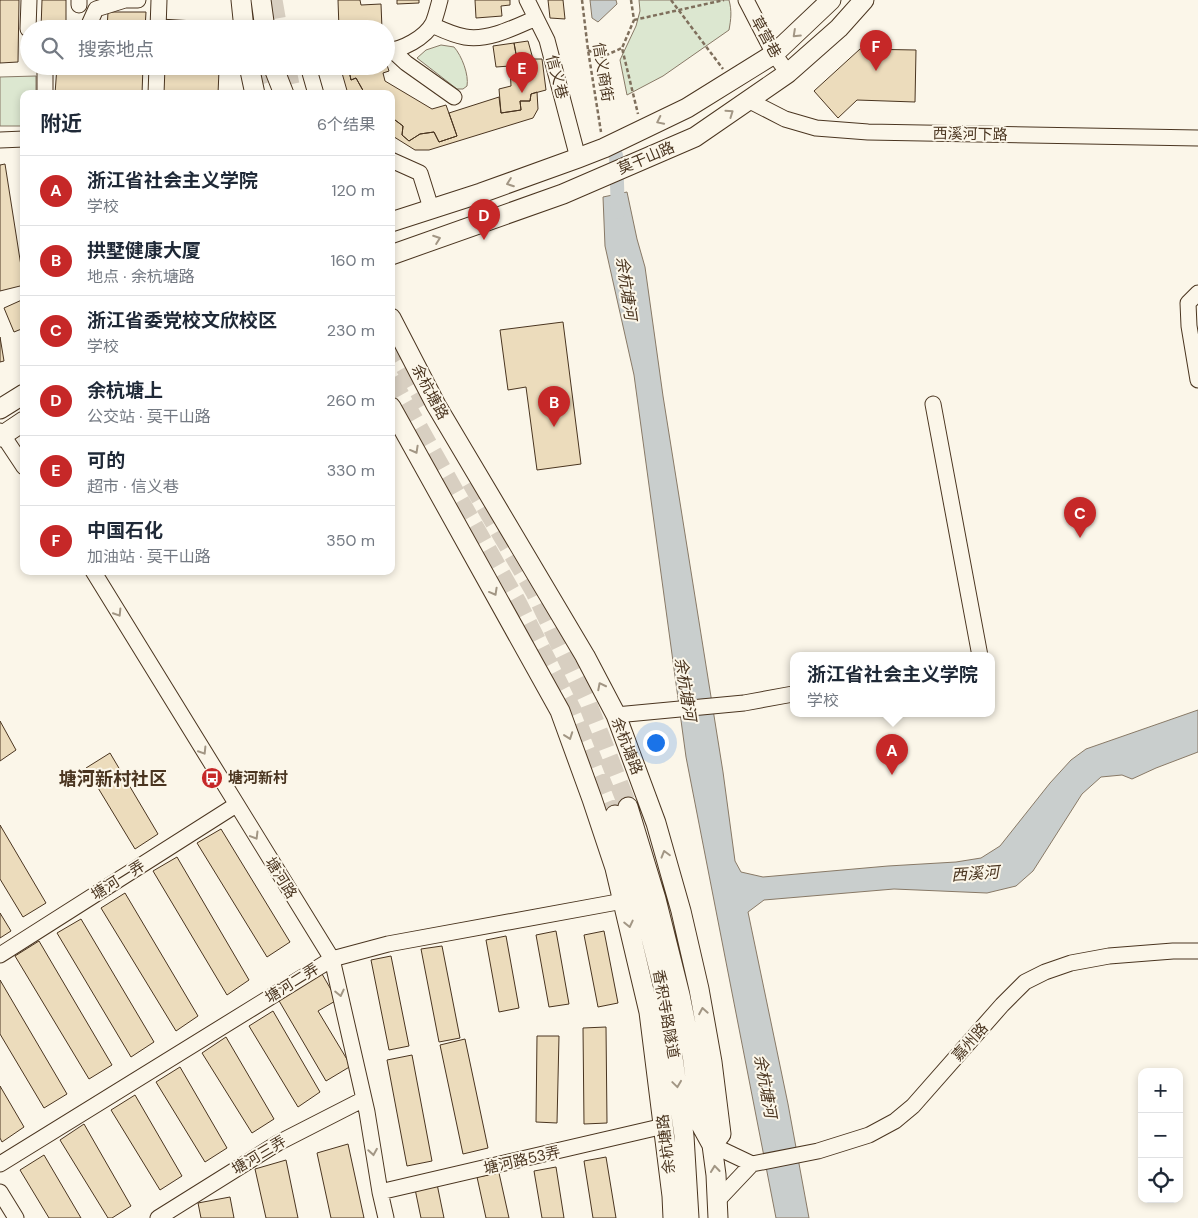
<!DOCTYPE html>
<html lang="zh">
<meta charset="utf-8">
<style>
body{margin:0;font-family:"DM Sans","Noto Sans SC",sans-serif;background:#f6f6f7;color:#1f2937}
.controls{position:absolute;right:15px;bottom:15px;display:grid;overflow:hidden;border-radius:10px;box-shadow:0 2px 8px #0003}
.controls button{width:45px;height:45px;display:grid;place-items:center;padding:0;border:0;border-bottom:1px solid #e0e1e3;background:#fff;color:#1f2937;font:25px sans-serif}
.you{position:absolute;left:655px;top:742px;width:18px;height:18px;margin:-12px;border:4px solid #fff;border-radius:50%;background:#1a73e8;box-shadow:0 0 0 8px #1a73e833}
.badge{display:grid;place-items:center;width:32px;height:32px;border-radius:50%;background:#c62828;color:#fff;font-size:16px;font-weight:700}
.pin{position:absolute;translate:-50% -41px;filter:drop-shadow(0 1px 2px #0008)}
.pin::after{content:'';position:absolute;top:26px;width:18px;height:15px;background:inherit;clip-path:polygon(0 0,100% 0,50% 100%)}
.popup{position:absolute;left:790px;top:652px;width:205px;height:65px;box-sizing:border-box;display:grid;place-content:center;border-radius:10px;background:#fff;filter:drop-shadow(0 1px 4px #0005);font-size:16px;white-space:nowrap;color:#747a83}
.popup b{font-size:19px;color:#1f2937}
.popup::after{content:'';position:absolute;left:50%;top:100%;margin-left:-10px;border:10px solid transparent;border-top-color:#fff}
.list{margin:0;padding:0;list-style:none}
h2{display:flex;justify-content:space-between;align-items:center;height:65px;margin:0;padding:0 20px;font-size:21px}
h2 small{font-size:16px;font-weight:400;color:#747a83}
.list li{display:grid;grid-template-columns:32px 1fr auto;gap:15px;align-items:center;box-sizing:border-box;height:70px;padding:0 20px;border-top:1px solid #e0e1e3}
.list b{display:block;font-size:19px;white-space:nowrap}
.list p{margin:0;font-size:16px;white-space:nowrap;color:#747a83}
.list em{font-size:16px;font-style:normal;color:#747a83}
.icon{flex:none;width:28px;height:28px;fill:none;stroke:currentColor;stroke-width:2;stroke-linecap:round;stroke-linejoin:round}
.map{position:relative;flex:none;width:1198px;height:1218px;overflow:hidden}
.search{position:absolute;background:#fff;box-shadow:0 2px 8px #0003;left:20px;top:20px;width:375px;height:55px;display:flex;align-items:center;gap:12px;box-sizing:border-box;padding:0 18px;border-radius:28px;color:#747a83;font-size:19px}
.panel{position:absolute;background:#fff;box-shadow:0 2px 8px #0003;left:20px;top:90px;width:375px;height:485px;border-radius:10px}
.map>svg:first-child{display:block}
</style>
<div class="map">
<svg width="1198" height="1218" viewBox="0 0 1198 1218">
<rect width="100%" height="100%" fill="#fbf6e9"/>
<path fill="#dce7d0" stroke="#887966" d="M639 0H729C732 11 731 19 729 30L663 76 627 95 620 60 636 26 640 11Z
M441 45 454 47C462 56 469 75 467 86L463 89H457L417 58 426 50Z
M36 76V94H24V126H0V77Z"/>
<path fill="#c9cecd" stroke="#887966" d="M590 0H616L617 4 598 22 592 18Z
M627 192 637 239 645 267 663 396 723 772 735 861 741 872 763 877 888 866 956 862 981 858 1000 846 1050 783 1071 760 1086 749 1198 710V752L1156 768 1132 779 1122 775 1101 777 1082 794 1033 871 1016 886 987 893 894 889 764 900 748 912 788 1104 809 1218H776L686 757 634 375 605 246 603 197Z"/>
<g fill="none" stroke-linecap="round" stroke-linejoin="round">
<path stroke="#c9cecd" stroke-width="14" d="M616 155 618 212"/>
</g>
<path fill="#ecdcbc" stroke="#4a3520" d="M0 0H19L18 62 0 63Z
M42 0H66V29H41Z
M338 0H360L361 5 381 4 382 29H339Z
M397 0H419V3L397 4Z
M475 0H510V5L501 6 502 16 476 18Z
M548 0H563L565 19 550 18Z
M108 12H146L145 29H107Z
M160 19 195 21 194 29H160Z
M528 41 533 59H529L527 54H516L514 43Z
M514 43 516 54H527L529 59H542L546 90 531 94 530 101H520L521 110 501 113 499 89 511 86 510 66 496 67 493 46Z
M860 49 916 50 915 102 857 100 838 118 814 91Z
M386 62 389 71 383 73 385 81 432 109 446 105 457 136 439 142 434 132 420 134 409 141 402 135 403 126 391 117V94H365L356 78 351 80 348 66H386Z
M57 66H143L142 94H55Z
M159 66H193V69L219 70 218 94H158Z
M340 66H348L351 80 356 78 365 94H348Z
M537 92 538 109 533 118 429 150H415L391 135V117L403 126 402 135 409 141 420 134 434 132 439 142 457 136 449 113 499 97 501 113 521 110 520 101H530L531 94Z
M5 164 24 285 0 291V165Z
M24 299V328L14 332 4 308Z
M563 322 581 464 537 470 526 387 508 390 500 330Z
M0 337 4 361 0 362Z
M0 721 16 750 0 761Z
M110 753 158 834 135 849 86 768Z
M0 825 46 903 23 917 0 879Z
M221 829 290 942 267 957 197 843Z
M177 857 249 980 227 995 153 871Z
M125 893 198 1016 176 1031 101 908Z
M0 913 11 931 0 938Z
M81 919 154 1042 131 1057 57 933Z
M556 931 569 1004 549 1007 536 935Z
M604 931 618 1003 598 1007 584 935Z
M506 936 519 1008 499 1012 486 940Z
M39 941 112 1065 89 1079 15 956Z
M442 946 460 1038 439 1042 421 949Z
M391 956 409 1046 389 1050 371 960Z
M322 974 337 1000 318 1011 351 1066 326 1081 278 999Z
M0 980 67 1094 44 1108 0 1034Z
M273 1011 320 1092 298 1107 249 1026Z
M606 1027 607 1123 584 1124 583 1028Z
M537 1036H559L557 1123 536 1122Z
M226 1037 274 1119 252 1133 202 1053Z
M465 1039 488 1148 463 1154 440 1045Z
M412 1055 432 1161 407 1166 387 1060Z
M180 1067 227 1148 205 1162 156 1082Z
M0 1086 24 1127 2 1142 0 1138Z
M135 1095 182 1176 160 1190 111 1110Z
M84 1124 131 1206 112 1218H108L60 1140Z
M348 1144 364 1218H331L317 1153Z
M44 1155 81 1218H49L20 1170Z
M606 1157 616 1218H593L584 1161Z
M286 1160 298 1218H266L255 1169Z
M556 1167 564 1218H542L534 1171Z
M499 1173 509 1218H486L477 1177Z
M437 1184 444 1218H421L415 1189Z
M230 1197 234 1218H201L198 1203Z"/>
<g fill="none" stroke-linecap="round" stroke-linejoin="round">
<path stroke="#d8cfc1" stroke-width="19" stroke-dasharray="19 9" stroke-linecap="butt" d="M253 0 254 29
M273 0 278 29
M257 66 266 94
M286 66 292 94
M391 343 426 404
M391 379 518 604 574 714 615 815
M471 482 535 592 585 697 628 807"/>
<g stroke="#4a3520" stroke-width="17">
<path id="minor" d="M79 0V5
M527 0 547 40 578 158
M746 0 774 54 788 73
M432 25C443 30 453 35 465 37 489 41 515 27 536 18
M28 29 29 0
M87 29 96 9 125 0H138
M158 29 159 0
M386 51C402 50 425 38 433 23 436 16 438 7 440 0
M393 51 406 63 454 97
M45 66V94
M308 66 316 94
M156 94 157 66
M748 100 785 119 816 128 868 132 1198 138
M0 140 24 139
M391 160 420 173 431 208
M1198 293 1188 303 1189 326 1198 380
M933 404 980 656
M0 431 24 467
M93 571 332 959 367 1112 380 1192 386 1218
M616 715 744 703 793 694
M0 955 236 805
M712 1145 752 1164 818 1151 869 1135 895 1121 913 1106 1002 1005 1025 982 1045 972 1071 963 1109 956 1173 951H1198
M0 1164 332 959 388 944 623 901
M0 1192 16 1218
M380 1192 664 1126
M717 1201 752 1164
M158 1218 278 1143 364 1099"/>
</g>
<g stroke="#4a3520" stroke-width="21">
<path id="major" d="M241 0 244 29
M261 0 265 29
M249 66 255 94
M273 66 284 94
M391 222 481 193 578 158 604 148 687 108 774 54 831 0
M391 255 563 194 695 137 788 73 839 28 864 0
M391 318 436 405 585 656 616 715 656 823 681 911 699 989 712 1062 721 1134 712 1145 716 1175 718 1218
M391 407 560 711 592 799 615 868 649 1012 672 1196 673 1218
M0 409 24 394
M0 437 24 421
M628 807 656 899 680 995 692 1054 701 1125 712 1145
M615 815 631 857 663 986 684 1136 689 1218"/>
</g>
<path stroke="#7f6f5c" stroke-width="2.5" stroke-dasharray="4 2.5" stroke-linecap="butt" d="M582 0 588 50 601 132
M631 0 634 20 622 48 638 114
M671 0 723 69
M634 20 724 0
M588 50 602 57 622 48"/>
<use href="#minor" stroke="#fbf6e9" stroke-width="15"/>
<use href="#major" stroke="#fbf6e9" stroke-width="19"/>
</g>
<defs><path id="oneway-chevron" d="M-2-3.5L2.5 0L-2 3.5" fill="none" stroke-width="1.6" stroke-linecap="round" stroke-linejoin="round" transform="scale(1.25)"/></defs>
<g stroke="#a29684">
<use href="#oneway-chevron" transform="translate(796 34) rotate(137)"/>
<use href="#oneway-chevron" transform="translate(730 113) rotate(-35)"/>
<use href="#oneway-chevron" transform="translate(660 121) rotate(154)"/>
<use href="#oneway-chevron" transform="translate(510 183) rotate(160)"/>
<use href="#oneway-chevron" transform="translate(437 239) rotate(-20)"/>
<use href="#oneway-chevron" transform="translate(415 450) rotate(61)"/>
<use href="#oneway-chevron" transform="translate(494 592) rotate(61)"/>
<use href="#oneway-chevron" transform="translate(118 613) rotate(58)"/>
<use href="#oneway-chevron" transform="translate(601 686) rotate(-117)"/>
<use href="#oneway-chevron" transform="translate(569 736) rotate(70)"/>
<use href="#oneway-chevron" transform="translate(203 751) rotate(58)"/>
<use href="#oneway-chevron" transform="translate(255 836) rotate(59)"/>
<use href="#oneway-chevron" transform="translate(665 854) rotate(-106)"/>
<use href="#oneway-chevron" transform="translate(629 924) rotate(77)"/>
<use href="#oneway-chevron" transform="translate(340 993) rotate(77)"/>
<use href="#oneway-chevron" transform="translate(703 1011) rotate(-100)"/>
<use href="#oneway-chevron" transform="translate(677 1084) rotate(82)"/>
<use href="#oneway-chevron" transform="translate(373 1152) rotate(81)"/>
<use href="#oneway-chevron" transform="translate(715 1169) rotate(-96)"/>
</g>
<defs>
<g id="bus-disc" transform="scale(1.125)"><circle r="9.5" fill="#c62828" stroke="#fbf6e9"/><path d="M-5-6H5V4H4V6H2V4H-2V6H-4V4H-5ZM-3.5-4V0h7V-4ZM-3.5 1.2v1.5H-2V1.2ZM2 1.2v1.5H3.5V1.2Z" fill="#fff"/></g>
</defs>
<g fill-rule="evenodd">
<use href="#bus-disc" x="212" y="778"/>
</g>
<g text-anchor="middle" stroke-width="4" stroke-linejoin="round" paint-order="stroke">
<g font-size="15" fill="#4a3520" stroke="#fbf6e9">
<text transform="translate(766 37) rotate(61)" y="5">草营巷</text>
<text transform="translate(603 72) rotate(81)" y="5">信义商街</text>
<text transform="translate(557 77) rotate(75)" y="5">信义巷</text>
<text transform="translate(970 134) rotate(1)" y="5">西溪河下路</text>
<text transform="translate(646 158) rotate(-23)" y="5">莫干山路</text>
<text transform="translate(430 392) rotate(62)" y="5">余杭塘路</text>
<text transform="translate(627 746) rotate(69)" y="5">余杭塘路</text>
<text transform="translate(281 878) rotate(58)" y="5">塘河路</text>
<text transform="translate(118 880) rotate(-32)" y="5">塘河一弄</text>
<text transform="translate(292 983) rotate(-32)" y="5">塘河二弄</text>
<text transform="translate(666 1014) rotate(80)" y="5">香积寺路隧道</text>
<text transform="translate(970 1042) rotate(-48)" y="5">嘉州路</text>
<text transform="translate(666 1144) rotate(-97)" y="5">余杭塘路</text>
<text transform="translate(259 1155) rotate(-31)" y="5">塘河三弄</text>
<text transform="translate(522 1160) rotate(-13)" y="5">塘河路53弄</text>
</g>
<g font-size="15" font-weight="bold" fill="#4a3520" stroke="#fbf6e9" text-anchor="start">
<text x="228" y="783">塘河新村</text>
</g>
<g font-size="16" font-style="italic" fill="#4a3520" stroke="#fbf6e9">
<text transform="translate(627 288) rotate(82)" y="6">余杭塘河</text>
<text transform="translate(686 689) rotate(81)" y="6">余杭塘河</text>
<text transform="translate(975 873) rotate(-4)" y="6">西溪河</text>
<text transform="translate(766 1086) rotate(80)" y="6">余杭塘河</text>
</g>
<g font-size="18" font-weight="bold" fill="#4a3520" stroke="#fbf6e9">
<text x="113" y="785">塘河新村社区</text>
</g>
</g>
</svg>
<div class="controls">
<button>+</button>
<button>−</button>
<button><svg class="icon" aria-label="locate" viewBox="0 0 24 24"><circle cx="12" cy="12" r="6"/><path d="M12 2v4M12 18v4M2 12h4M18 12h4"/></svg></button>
</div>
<div class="you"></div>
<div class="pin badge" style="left:892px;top:775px">A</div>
<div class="popup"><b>浙江省社会主义学院</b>学校</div>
<div class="pin badge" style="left:554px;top:427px">B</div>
<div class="pin badge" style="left:1080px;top:538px">C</div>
<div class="pin badge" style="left:484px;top:240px">D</div>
<div class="pin badge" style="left:522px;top:93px">E</div>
<div class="pin badge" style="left:876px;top:71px">F</div>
<div class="search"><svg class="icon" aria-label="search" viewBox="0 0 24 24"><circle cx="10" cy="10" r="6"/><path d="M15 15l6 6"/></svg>搜索地点</div>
<section class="panel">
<h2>附近<small>6个结果</small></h2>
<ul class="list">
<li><span class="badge">A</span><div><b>浙江省社会主义学院</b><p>学校</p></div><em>120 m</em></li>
<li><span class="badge">B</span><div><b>拱墅健康大厦</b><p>地点 · 余杭塘路</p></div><em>160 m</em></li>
<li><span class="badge">C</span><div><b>浙江省委党校文欣校区</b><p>学校</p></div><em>230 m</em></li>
<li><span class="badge">D</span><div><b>余杭塘上</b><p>公交站 · 莫干山路</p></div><em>260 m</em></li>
<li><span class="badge">E</span><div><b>可的</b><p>超市 · 信义巷</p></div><em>330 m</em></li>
<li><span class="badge">F</span><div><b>中国石化</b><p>加油站 · 莫干山路</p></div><em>350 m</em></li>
</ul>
</section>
</div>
